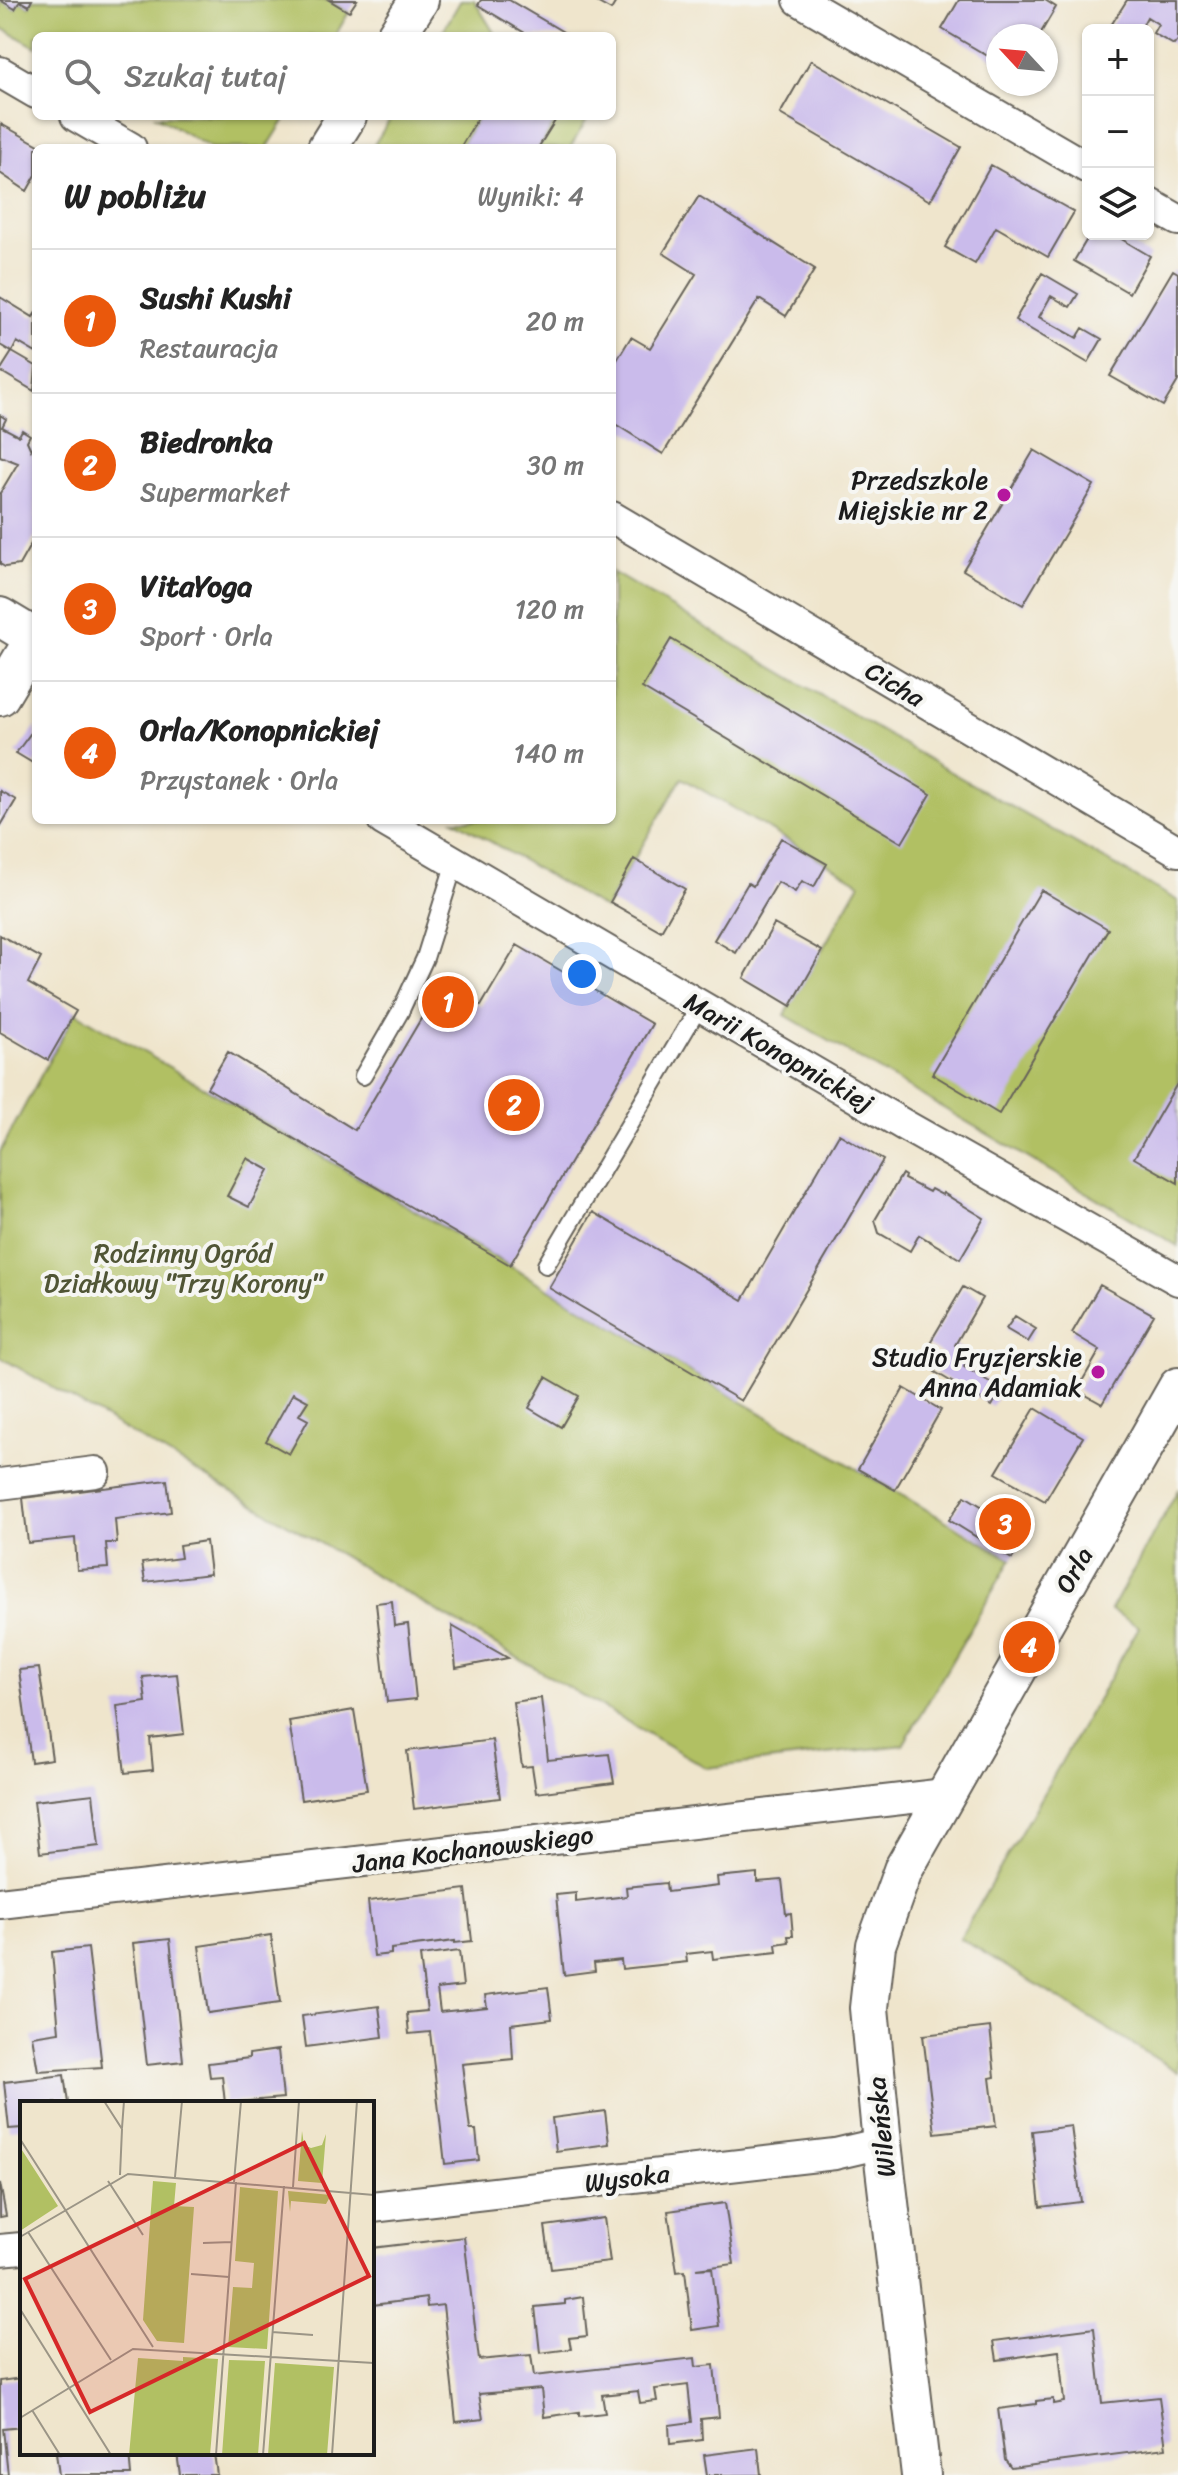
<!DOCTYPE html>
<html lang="pl">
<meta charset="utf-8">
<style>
body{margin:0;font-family:Sriracha,sans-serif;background:#f6f6f6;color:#222}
.controls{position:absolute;right:24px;top:24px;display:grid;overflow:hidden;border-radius:12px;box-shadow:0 2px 6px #0004}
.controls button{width:72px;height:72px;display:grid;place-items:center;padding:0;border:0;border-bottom:2px solid #e0e0e0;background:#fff;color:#222;font:40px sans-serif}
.compass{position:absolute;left:986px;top:24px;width:72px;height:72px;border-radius:50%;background:#fff;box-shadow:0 2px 6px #0004;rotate:296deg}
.you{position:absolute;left:582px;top:974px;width:28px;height:28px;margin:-20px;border:6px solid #fff;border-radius:50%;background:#1a73e8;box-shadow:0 0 0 12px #1a73e833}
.badge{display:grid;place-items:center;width:52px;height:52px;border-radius:50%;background:#ea580c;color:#fff;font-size:26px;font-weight:700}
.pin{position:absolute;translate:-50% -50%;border:4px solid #fff;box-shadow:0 2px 8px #0006}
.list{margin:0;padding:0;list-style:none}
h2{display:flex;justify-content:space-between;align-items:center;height:104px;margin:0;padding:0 32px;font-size:34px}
h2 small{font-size:26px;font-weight:400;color:#767676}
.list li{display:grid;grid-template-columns:52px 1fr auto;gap:24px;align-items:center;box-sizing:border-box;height:144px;padding:0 32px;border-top:2px solid #e0e0e0}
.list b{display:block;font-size:30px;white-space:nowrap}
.list p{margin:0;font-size:26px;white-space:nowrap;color:#767676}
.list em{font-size:26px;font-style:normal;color:#767676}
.icon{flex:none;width:44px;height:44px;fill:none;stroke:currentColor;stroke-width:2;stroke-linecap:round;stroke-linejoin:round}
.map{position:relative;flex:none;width:1178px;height:2475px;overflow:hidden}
.search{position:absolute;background:#fff;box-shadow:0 2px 6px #0004;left:32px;top:32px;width:584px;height:88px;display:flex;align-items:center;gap:20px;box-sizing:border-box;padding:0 28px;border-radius:12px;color:#767676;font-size:30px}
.panel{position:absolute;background:#fff;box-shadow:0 2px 6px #0004;left:32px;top:144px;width:584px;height:680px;border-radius:12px}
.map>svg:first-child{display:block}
</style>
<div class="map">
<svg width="1178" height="2475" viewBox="0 0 1178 2475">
<rect width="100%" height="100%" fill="#f6f6f2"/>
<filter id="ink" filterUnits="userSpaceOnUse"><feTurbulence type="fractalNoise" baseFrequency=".0125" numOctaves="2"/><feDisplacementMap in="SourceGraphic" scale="16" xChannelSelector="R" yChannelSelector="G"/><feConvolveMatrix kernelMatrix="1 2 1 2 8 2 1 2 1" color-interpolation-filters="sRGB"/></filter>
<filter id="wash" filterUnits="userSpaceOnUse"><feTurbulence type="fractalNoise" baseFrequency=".006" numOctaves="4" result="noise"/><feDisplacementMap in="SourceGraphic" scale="32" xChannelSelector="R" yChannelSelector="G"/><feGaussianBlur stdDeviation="1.8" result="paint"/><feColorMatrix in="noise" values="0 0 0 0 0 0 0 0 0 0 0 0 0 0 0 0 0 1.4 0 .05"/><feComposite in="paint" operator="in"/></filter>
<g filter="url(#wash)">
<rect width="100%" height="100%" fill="#efe5cc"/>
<path fill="#b1c063" stroke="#666e40" stroke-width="2" d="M0 0 15 9 20 1 29 6 32 0H329L349 12 335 36H36V47L0 27Z
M461 0H474L496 36H440Z
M156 116H287L267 148H211Z
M392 116H479L460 148H372Z
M558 116H589L570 148H538Z
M612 572 947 770 1178 901V1246L785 1015 860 883 682 778 605 909 454 820H612Z
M75 1012 1011 1559 903 1745 707 1768 0 1357V1152Z
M1178 1490V2072L960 1938 1139 1627 1111 1610Z"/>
<g id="blocks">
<path fill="#cabbeb" d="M0 0H32L29 6 20 1 15 9Z
M329 0H357L349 12Z
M481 0H509L570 36H530L478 5Z
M593 0H617L611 10Z
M959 0H1045L1056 7 1039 36H998V62L942 29Z
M1127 0H1178V40L1174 45 1153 33 1158 24 1147 17 1140 30H1108Z
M811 60 961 147 930 201 780 114Z
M479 116H558L538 148H460Z
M1 124 44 148H36V175L27 191 0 173Z
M991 165 1074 212 1048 257 996 227 975 264 945 247Z
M699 196 815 269 786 316 759 299 663 454 612 422V368L631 337 650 348 696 274 663 253Z
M1090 234H1113L1150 256 1129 293 1074 261Z
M1173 270 1178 273V381L1163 406 1110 376Z
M1042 273 1078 294 1070 307 1051 296 1039 317 1077 338 1083 328 1102 339 1088 363 1015 320Z
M0 297 33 317 36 312V353L17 342 12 352 0 345Z
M12 352 36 366 34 391 0 371Z
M0 415 6 419 2 427 19 436 22 430 30 435 27 441 31 450 36 441V535L19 565 5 567 0 564V493L18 463 0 456Z
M1034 450 1094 485 1023 605 963 570Z
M671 639 931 794 902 843 642 688Z
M36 726V765L16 753Z
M0 791 16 800 0 827Z
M781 838 827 864 814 887 802 881 795 892 778 882 736 953 714 940 748 883 753 886Z
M634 859 685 889 661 931 610 902Z
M1041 890 1108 929 999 1114 932 1074Z
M774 924 822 951 791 1006 744 978Z
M0 935 41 958 28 983 76 1011 48 1060 0 1032Z
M517 945 652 1024 510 1265 207 1088 228 1052 355 1130 441 985 481 1006Z
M1178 1082V1183L1134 1158Z
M839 1134 883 1160 741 1401 549 1288 593 1212 743 1300Z
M247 1158 269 1170 249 1207 227 1196Z
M902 1174 905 1176 904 1179 929 1192 931 1189 942 1195 943 1193 984 1218 960 1259 919 1235 910 1251 879 1233 875 1220Z
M1100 1285 1154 1315 1102 1404 1077 1390 1100 1350 1072 1333Z
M963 1287 982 1298 955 1345 971 1355 964 1367 1002 1389 992 1406 935 1372 944 1355 928 1346Z
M1015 1316 1036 1329 1028 1342 1006 1329Z
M546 1377 579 1396 561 1427 529 1408Z
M904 1388 941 1410 895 1490 858 1469Z
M293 1393 308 1401 299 1415 308 1420 289 1454 266 1441Z
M1035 1408 1083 1437 1045 1501 996 1473Z
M167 1480 171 1512 115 1519 117 1543H106L108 1568 77 1570 75 1538 28 1543 23 1498Z
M965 1496 991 1512 1000 1502 1033 1522 1012 1559 949 1520Z
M206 1541 210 1574 145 1582 142 1563 181 1558 179 1545Z
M392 1601 394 1626 408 1624 416 1699 387 1702 376 1603Z
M452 1626 508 1658 456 1668Z
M39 1668 52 1759 31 1762 19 1670Z
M177 1674 184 1734 150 1738 153 1770 125 1773 117 1706 146 1702 143 1677Z
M541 1698 548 1760 609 1754 614 1783 536 1793 532 1766 522 1767 513 1702Z
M354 1710 367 1790 301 1800 289 1721Z
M492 1740 500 1798 414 1809 407 1751Z
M93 1794 99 1846 40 1853 34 1801Z
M757 1873V1882L782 1880 786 1914 791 1913 793 1936H788L789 1942 776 1944 777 1952 713 1959 712 1951 686 1954 687 1962 622 1969 621 1960 594 1963 595 1971 564 1975 556 1895 576 1893V1902L627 1896 626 1887 666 1883 667 1892 718 1886 717 1877Z
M466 1889 472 1941 455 1943V1941L391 1949V1954L374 1956 368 1901Z
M271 1935 280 2003 208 2013 199 1946Z
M170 1939 183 2061 147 2065 133 1943Z
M88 1948 102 2067 38 2071 32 2036 59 2032 52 1952Z
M459 1951 463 1986 437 1989 440 2012 487 2007 485 1995 548 1987 552 2019 511 2024 513 2059 462 2064 470 2130H476L479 2160 445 2164 430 2032 409 2034 407 2013 427 2011 420 1956Z
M379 2006 383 2037 306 2047 302 2016Z
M990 2027 995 2077 990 2078 996 2126 935 2133 923 2035Z
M278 2050 283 2098 225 2103 222 2076 210 2077 208 2063 249 2058V2054Z
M64 2075 68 2103H22V2128L9 2129 4 2082Z
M605 2111 609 2144 556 2151 552 2118Z
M1071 2126 1081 2202 1040 2207 1032 2131Z
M0 2183 6 2216 0 2217Z
M725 2203 734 2264 696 2269 712 2268 719 2326 692 2330 685 2271 677 2272 668 2211Z
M604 2218 610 2262 551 2269 545 2226Z
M464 2237 479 2360 531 2355 534 2376 695 2358 696 2367 714 2365 719 2417 701 2419 702 2440 670 2444 669 2425 692 2422 688 2385 655 2389 657 2401 640 2403 638 2391 602 2395 605 2413 579 2416V2412L544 2417 541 2389 479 2394 483 2419 456 2422 443 2305 427 2307 426 2298 372 2305V2248Z
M583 2297 587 2336 569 2338 571 2349 540 2353 535 2307 565 2304V2300Z
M1094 2328 1102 2403 1159 2397 1166 2448 1011 2468 1005 2460 998 2409 1036 2404V2401L1053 2399V2404L1064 2402 1059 2351 997 2360 994 2341Z
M22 2378V2427L3 2429 8 2475H0V2381Z
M758 2448 761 2475H707L704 2455Z
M56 2453H129L131 2475H59Z
M177 2453H214L217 2475H180Z"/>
</g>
</g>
<g filter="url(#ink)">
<use href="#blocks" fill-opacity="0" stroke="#66625a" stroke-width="2"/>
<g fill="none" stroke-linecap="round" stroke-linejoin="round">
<g stroke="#66625a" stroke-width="20">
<path id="service" d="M363 1076 400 1012 425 958 455 862
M546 1265 700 1005"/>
</g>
<g stroke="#66625a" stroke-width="34">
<path id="minor" d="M799 0 1088 168
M0 72 36 93
M76 116 131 148
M1148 203 1178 220
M612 517 1178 851
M383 820 904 1125 1178 1280
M0 1484 95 1472
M0 1903 945 1794
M372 2207 835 2154 882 2143
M0 2250 22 2248"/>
</g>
<g stroke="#66625a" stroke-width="42">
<path id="tertiary" d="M396 36 419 0
M327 148 347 116
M0 617 35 638
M0 696 36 636
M921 2475 882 2143 869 2008 876 1945 903 1870 1178 1387"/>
</g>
<use href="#service" stroke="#fff" stroke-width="16"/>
<use href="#minor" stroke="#fff" stroke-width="30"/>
<use href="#tertiary" stroke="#fff" stroke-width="38"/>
</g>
</g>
<g fill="#b5179e" stroke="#f6f6f2" stroke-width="3">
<circle cx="1004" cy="495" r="8"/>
<circle cx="1098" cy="1372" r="8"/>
</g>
<g text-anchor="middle" stroke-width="8" stroke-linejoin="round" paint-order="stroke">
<g font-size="26" fill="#1c1c1c" stroke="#f6f6f2" text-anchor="end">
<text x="988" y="489">Przedszkole<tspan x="988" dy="30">Miejskie nr 2</tspan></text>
<text x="1082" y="1366">Studio Fryzjerskie<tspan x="1082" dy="30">Anna Adamiak</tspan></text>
</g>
<g font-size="26" fill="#1c1c1c" stroke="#f6f6f2">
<text transform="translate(895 684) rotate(31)" y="9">Cicha</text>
<text transform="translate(779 1052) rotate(30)" y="9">Marii Konopnickiej</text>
<text transform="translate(1074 1570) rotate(-60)" y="9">Orla</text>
<text transform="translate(473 1849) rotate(-7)" y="9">Jana Kochanowskiego</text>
<text transform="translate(881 2127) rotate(-96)" y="9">Wileńska</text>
<text transform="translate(627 2178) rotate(-7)" y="9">Wysoka</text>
</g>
<g font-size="26" fill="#505535" stroke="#f6f6f2">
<text x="183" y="1262">Rodzinny Ogród<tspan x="183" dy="30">Działkowy "Trzy Korony"</tspan></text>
</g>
</g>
<g transform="translate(20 2101)">
<rect width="354" height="354" fill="#efe5cc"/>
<path d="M282 30 284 44 291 47 302 44 306 33 302 82 278 80ZM0 46 38 105 0 130ZM133 80 156 82 154 105 174 106 164 242 137 240 123 219ZM220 86 258 90 247 248 208 246 213 186 232 187 234 162 215 160ZM268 90 311 94 306 103 271 100 270 111ZM163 256 198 258 190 354H109L118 257 163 260ZM209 259 245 260 238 354H202ZM255 262 314 266 307 354H248Z" fill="#b1c063"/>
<path fill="none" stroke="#9b9586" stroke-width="2" d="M84 0 102 28 100 74M102 27 104 0M0 38 133 246M155 76 162 0M88 80 123 134M214 81 221 0M273 86 279 0M8 131 91 259M0 136 108 73 354 94M183 142 212 141M171 173 209 176M0 208 91 354M252 231 293 234M12 309 40 354M0 317 113 248 354 262M196 354 216 81M243 354 264 85M312 354 337 0"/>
<path fill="#d62828" fill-opacity="0.15" stroke="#d62828" stroke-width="4" d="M284 42 349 175 70 311 5 178Z"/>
<rect width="354" height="354" fill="none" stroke="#1c1c1c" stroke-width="4"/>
</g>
</svg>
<div class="controls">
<button>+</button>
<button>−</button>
<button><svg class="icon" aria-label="layers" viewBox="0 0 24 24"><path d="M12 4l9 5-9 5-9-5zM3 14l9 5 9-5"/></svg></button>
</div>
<svg class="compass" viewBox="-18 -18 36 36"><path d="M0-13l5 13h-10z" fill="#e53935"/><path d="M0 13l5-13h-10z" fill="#767676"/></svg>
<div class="you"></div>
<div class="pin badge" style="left:448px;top:1002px">1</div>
<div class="pin badge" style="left:514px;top:1105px">2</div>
<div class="pin badge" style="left:1005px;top:1524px">3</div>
<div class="pin badge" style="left:1029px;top:1647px">4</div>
<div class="search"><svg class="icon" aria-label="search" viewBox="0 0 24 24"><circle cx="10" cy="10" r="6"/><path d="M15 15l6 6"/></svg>Szukaj tutaj</div>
<section class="panel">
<h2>W pobliżu<small>Wyniki: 4</small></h2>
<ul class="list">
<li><span class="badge">1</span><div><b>Sushi Kushi</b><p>Restauracja</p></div><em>20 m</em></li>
<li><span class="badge">2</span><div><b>Biedronka</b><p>Supermarket</p></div><em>30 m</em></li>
<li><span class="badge">3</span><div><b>VitaYoga</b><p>Sport · Orla</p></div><em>120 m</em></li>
<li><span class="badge">4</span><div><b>Orla/Konopnickiej</b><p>Przystanek · Orla</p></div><em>140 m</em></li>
</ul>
</section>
</div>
